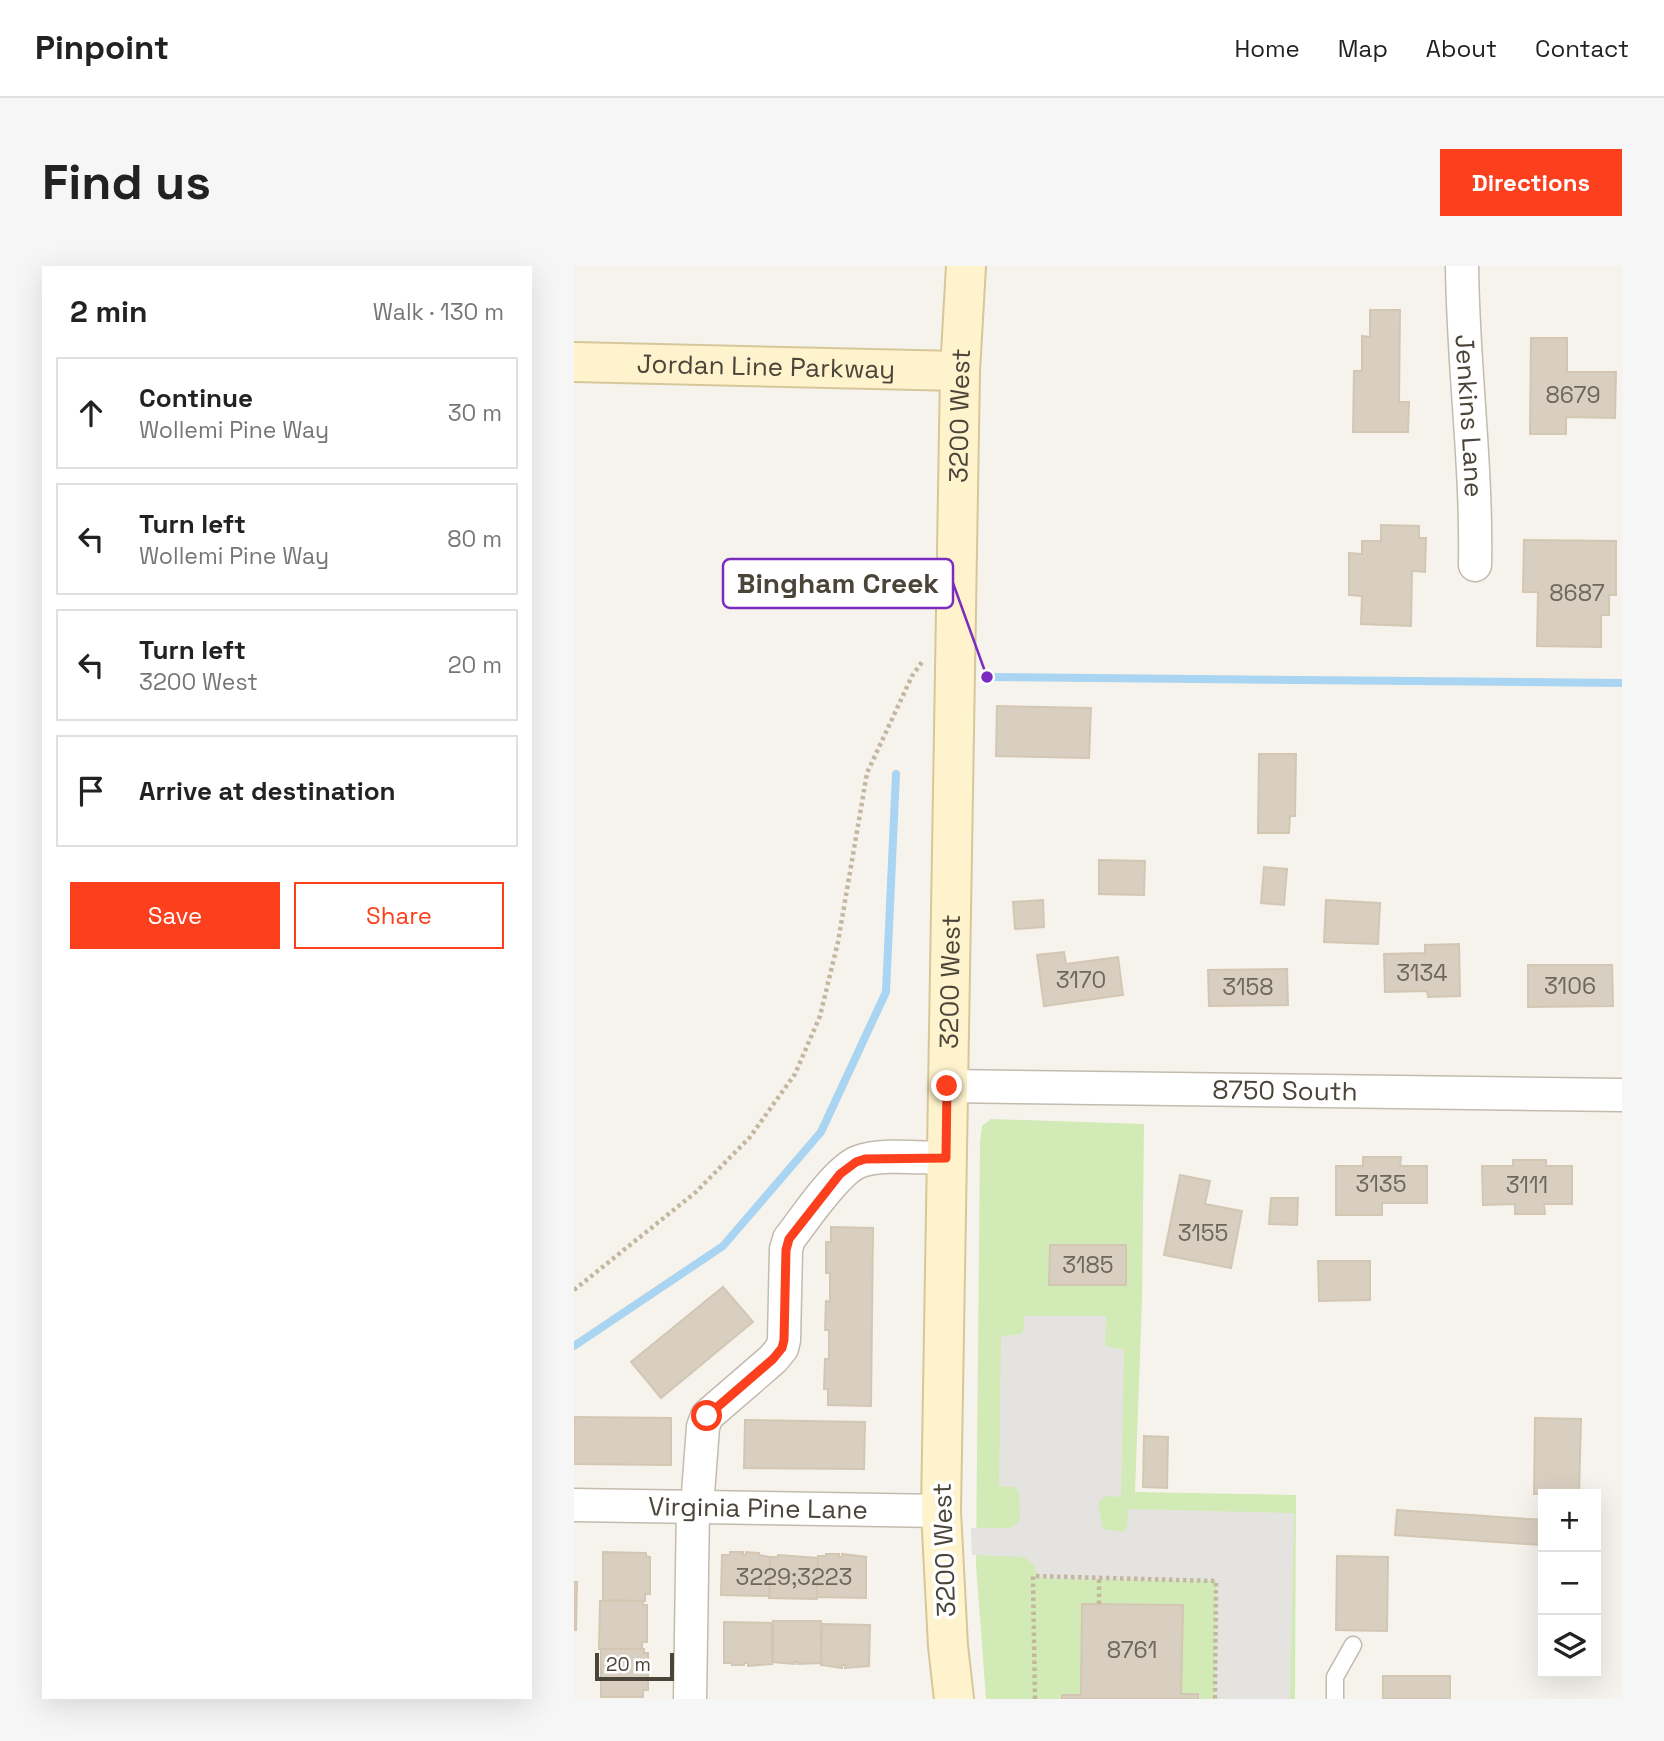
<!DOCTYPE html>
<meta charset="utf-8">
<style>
body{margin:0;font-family:"Space Grotesk",sans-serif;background:#f6f6f6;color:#222}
.controls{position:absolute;right:21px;bottom:21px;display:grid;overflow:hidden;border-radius:0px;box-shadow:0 7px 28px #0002}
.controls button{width:63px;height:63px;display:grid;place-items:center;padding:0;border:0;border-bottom:2px solid #e0e0e0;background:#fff;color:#222;font:35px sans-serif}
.scale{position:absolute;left:21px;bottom:18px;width:79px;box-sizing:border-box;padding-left:7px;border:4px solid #4b4439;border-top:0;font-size:19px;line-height:24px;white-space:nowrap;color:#4b4439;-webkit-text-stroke:5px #fff;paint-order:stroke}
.stop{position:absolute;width:21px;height:21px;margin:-16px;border:5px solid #fc3f1d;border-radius:50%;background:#fff}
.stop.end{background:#fc3f1d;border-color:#fff;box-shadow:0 2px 7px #0008}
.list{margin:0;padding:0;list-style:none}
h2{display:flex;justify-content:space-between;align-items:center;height:91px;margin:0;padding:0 28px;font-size:30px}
h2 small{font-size:23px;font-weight:400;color:#767676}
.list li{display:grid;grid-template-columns:46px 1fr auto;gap:21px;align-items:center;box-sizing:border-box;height:112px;margin:0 14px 14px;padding:0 14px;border:2px solid #e0e0e0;border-radius:0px}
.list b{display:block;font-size:26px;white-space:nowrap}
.list p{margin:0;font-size:23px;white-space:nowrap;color:#767676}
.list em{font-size:23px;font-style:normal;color:#767676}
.actions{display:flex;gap:14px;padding:21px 28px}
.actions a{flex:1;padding:16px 0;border:2px solid #fc3f1d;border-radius:0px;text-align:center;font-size:24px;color:#fc3f1d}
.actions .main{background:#fc3f1d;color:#fff}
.icon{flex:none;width:38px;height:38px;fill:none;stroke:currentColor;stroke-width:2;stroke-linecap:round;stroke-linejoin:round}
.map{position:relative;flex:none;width:1048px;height:1433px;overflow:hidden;border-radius:0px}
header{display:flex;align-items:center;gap:42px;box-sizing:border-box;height:98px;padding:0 35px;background:#fff;border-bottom:2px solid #e0e0e0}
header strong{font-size:33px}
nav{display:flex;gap:38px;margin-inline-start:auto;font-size:24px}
.intro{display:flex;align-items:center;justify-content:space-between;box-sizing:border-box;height:168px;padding:0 42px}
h1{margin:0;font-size:49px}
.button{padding:18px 32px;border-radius:0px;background:#fc3f1d;color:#fff;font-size:24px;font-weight:700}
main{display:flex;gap:42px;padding:0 42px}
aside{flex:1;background:#fff;border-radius:0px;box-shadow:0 7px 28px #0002}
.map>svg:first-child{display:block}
</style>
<header>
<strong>Pinpoint</strong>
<nav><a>Home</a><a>Map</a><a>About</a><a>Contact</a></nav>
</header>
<div class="intro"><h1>Find us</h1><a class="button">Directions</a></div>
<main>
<aside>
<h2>2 min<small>Walk · 130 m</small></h2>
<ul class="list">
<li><svg class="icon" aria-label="ahead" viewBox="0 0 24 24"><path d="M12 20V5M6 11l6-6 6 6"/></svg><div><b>Continue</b><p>Wollemi Pine Way</p></div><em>30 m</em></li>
<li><svg class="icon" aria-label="left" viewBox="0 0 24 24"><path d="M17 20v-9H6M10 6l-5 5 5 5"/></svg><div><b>Turn left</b><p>Wollemi Pine Way</p></div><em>80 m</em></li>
<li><svg class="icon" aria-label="left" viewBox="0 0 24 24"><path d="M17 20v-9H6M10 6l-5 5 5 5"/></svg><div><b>Turn left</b><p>3200 West</p></div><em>20 m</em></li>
<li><svg class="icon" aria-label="arrive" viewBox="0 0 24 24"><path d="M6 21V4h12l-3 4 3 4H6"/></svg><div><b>Arrive at destination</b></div></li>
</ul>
<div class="actions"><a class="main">Save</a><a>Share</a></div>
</aside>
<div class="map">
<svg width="1048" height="1433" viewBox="0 0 1048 1433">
<rect width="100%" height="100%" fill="#f6f3ec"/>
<path fill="#d2eab5" d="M417 853 570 858 568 1035 561 1226 722 1229 721 1433H412L402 1298 406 876 408 860Z"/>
<path fill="#e5e3e0" d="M450 1050H532L531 1080 550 1084 547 1231 531 1230 524 1237 529 1263 549 1266 553 1262 554 1243 720 1247 716 1433H641L642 1315 477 1313 459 1310 464 1308 459 1298 450 1291 398 1289 397 1262H435L442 1259 446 1254 445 1225 440 1221 425 1220 427 1070 447 1068 450 1063Z"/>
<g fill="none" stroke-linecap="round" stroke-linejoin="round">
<path stroke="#a9d4f2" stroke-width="8" d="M413 411 1048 417
M0 1080 149 980 247 866 312 726 322 508"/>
</g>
<path fill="#d8cfc1" stroke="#d3c7b4" stroke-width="2" d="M796 44H826L825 136H835L834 166H779L780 105H788V70L796 71Z
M957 72H993V106H1042L1041 152 992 151V168H956Z
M807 259 845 260V272H852L851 306 838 305 837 360 787 358 788 330 775 329V287L788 288V275H807Z
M950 274 1042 275V329H1035V349H1027V381L963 380 964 326H949Z
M423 440 517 442 515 492 422 490Z
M685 488H722L721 550H716L715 567H684Z
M525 594 571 595 570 629 525 628Z
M690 601 713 603 710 639 687 637Z
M469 634 470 661 441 663 439 636Z
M752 634 806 637 804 678 750 676Z
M885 678 886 730 854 731 853 725 811 726 810 688 851 687V679Z
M490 686 492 698 544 691 549 729 470 740 463 689Z
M954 699H1038L1039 740 954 741Z
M713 703 714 739 635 740 634 704Z
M789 891H827L826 900H853V937H808V949H762V900H789Z
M939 894H972V900H998V938H970L971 948H941V938L909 939 908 900H939Z
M606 909 636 915 631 938 668 945 657 1002 590 989Z
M697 932H724L723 959 695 958Z
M257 961 299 962 297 1140 254 1139V1123H250L251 1093H255V1064H251L252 1035 256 1036V1007H252V976H257Z
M476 979H552V1019H475Z
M744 995H796V1034L745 1035Z
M149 1021 179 1056 87 1132 57 1096Z
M0 1151 97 1152V1199L0 1198Z
M961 1152 1007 1153 1005 1228H960Z
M171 1154 291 1156 290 1203 170 1202Z
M570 1170 594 1171 593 1222 569 1221Z
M823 1244 969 1254 968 1279 821 1269Z
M29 1286 72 1287V1290L76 1291V1328H71V1335L29 1334Z
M156 1286H169V1289H172V1286L185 1287V1289L196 1291V1330L147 1329 148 1289H156Z
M252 1288H265V1291H268V1288L292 1291V1332L243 1331 244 1290H252Z
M204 1289 244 1292 243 1333 195 1332 196 1291H204Z
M763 1290 814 1291 813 1365 762 1364Z
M0 1316H3L2 1364H0Z
M26 1335H69V1339H73V1376H68V1383H25Z
M508 1338 609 1339 607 1428H624V1433H488V1429H507Z
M199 1355H247V1397L223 1398V1396H220V1398L199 1396Z
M150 1356 198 1357V1398L174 1400V1397H170V1399H158V1397H150Z
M248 1358 296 1359 295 1400 271 1402V1399H268V1402L247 1399Z
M27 1383H70V1387H74V1424H69V1431H27Z
M809 1410H876V1433H809Z"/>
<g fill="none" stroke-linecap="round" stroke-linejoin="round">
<g stroke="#c2bbae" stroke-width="19">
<path id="lane" d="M761 1433V1411L779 1379"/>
</g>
<g stroke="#c2bbae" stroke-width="35">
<g id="street">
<path id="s1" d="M888 0C889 100 903 199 901 299"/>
<path id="s2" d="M373 820 1048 829"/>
<path id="s3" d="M0 1239 367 1245"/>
<path d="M123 1241 129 1161 133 1150 199 1093 208 1082 210 1074 212 983 215 973C230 954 262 905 284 896 306 887 347 892 372 892"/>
<path d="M116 1433 119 1241"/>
</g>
</g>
<g stroke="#d6c79b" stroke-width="42">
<g id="secondary">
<path id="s4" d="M0 96 386 105"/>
<path id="s5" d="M380 1433 374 1380 367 1245 386 105 392 0"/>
</g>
</g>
<path stroke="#c4b79f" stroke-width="4.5" stroke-dasharray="3.5 3.5" stroke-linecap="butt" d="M0 1024 122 926 176 871 221 808 246 750 264 676 293 507 338 410 348 396
M525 1338V1312
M461 1433 459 1310 642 1315 641 1433"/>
<use href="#lane" stroke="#fff" stroke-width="16"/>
<use href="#street" stroke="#fff" stroke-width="32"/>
<use href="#secondary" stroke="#fff3cd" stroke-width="38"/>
</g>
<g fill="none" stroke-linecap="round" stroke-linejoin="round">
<path stroke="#fc3f1d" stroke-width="9" d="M133 1150 199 1093 208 1082 210 1074 212 984 215 973 266 908 282 896 291 893 372 892 373 820"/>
</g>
<g text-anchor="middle" stroke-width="7" stroke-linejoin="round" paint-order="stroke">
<g font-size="23" fill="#6e675b">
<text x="999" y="137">8679</text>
<text x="1003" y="335">8687</text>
<text x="848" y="715">3134</text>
<text x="507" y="722">3170</text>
<text x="996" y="728">3106</text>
<text x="674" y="729">3158</text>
<text x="807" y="926">3135</text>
<text x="953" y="927">3111</text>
<text x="629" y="975">3155</text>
<text x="514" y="1007">3185</text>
<text x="220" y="1319">3229;3223</text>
<text x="558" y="1392">8761</text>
</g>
<g font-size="26" fill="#4b4439" stroke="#fff">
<text dy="9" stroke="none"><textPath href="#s4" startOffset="192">Jordan Line Parkway</textPath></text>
<text dy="9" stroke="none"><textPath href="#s5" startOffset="1284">3200 West</textPath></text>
<text dy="9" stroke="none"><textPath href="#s1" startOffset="150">Jenkins Lane</textPath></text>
<text dy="9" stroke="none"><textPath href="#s5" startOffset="718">3200 West</textPath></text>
<text dy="9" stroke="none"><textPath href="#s2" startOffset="338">8750 South</textPath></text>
<text dy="9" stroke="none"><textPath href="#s3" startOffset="184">Virginia Pine Lane</textPath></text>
<text transform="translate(370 1284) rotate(-92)" y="9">3200 West</text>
</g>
</g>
<path fill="none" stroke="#7b2cbf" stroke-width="2.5" d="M413 411L379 317"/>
<circle fill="#7b2cbf" stroke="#fff" stroke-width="2.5" cx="413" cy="411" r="7"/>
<rect fill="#fff" stroke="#7b2cbf" stroke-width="2.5" x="149" y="293" width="230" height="49" rx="7"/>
<g font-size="28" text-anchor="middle" font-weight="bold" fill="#4b4439">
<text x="264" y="327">Bingham Creek</text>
</g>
</svg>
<div class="controls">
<button>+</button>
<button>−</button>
<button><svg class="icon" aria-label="layers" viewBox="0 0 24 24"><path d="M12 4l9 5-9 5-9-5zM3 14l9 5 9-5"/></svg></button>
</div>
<div class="scale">20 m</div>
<div class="stop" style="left:133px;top:1150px"></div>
<div class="stop end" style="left:373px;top:820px"></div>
</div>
</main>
